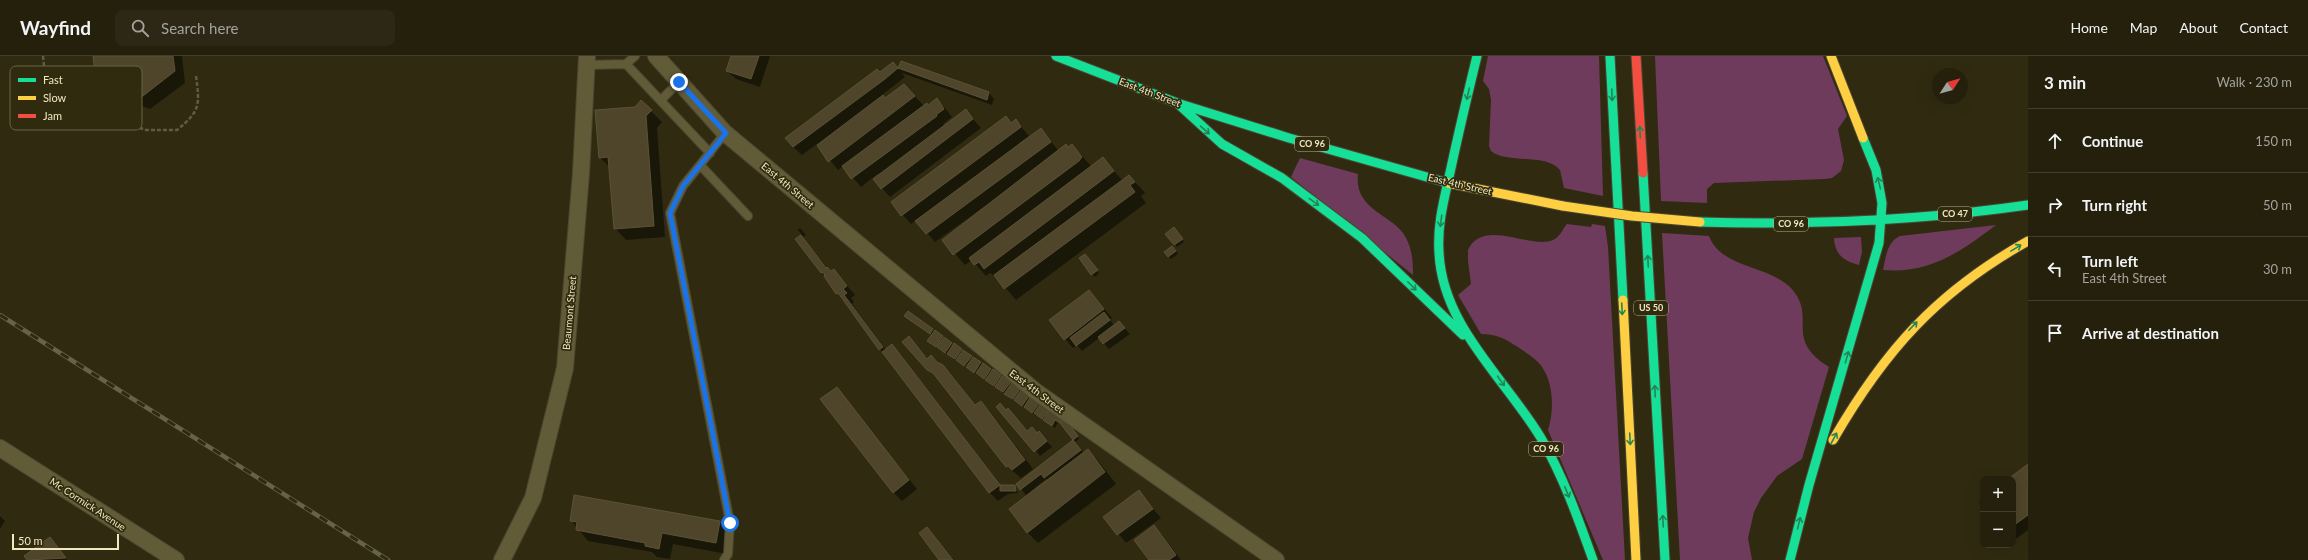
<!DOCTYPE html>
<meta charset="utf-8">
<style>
body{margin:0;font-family:Lato,sans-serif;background:#2c2815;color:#f1f3f6}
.controls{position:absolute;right:12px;bottom:12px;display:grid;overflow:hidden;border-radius:8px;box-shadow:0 4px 16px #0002}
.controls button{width:36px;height:36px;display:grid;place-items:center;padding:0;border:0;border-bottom:1px solid #413e2d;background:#24200c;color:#f1f3f6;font:20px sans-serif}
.compass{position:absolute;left:1932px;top:12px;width:36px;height:36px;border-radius:50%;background:#24200c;box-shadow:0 4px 16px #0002;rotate:54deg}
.scale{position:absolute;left:12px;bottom:10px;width:107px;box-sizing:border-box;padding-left:4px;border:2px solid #f1e8bf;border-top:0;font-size:11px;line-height:14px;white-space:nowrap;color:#f1e8bf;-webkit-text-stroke:3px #302a0f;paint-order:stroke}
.stop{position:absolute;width:12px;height:12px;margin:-9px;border:3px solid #1a73e8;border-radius:50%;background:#fff}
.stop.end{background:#1a73e8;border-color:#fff;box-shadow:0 1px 4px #0008}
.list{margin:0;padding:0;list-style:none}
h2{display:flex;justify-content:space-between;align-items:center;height:52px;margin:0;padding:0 16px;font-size:17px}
h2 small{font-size:13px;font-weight:400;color:#a3a39d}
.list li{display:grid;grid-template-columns:26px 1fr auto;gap:12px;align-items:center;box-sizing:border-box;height:64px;padding:0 16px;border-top:1px solid #413e2d}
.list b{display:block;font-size:15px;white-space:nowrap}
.list p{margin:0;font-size:13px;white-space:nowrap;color:#a3a39d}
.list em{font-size:13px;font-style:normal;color:#a3a39d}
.icon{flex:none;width:22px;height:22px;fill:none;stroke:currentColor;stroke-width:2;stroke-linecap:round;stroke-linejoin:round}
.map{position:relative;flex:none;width:2028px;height:504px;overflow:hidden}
header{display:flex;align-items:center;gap:24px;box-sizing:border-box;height:56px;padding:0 20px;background:#24200c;border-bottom:1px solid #413e2d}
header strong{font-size:19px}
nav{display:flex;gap:22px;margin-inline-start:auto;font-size:14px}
.search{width:280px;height:36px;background:#2c2815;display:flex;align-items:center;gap:10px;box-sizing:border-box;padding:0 14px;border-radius:8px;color:#a3a39d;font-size:15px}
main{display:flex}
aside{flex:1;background:#24200c}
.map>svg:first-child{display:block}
</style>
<header>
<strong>Wayfind</strong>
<div class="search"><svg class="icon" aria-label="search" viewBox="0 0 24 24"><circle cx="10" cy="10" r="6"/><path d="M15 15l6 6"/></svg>Search here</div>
<nav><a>Home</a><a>Map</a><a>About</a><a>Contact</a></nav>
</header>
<main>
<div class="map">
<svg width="2028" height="504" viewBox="0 0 2028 504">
<rect width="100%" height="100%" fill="#302b10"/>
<path fill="#6e3b5d" d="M1488 0H1599L1603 140 1564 132 1560 114C1546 97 1506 108 1491 95L1489 90 1491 44 1489 33 1483 25Z
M1655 0H1823L1847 60 1838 73 1844 104 1841 115 1832 122 1825 123 1714 127 1707 133V147L1661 145Z
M1300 102 1358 118C1354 153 1389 158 1403 177 1412 190 1413 204 1413 219L1291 121Z
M1567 168 1591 171 1592 168 1605 170 1608 191 1625 504H1603L1548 374C1554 356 1554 328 1542 311 1536 302 1526 297 1518 291 1505 283 1497 278 1481 278L1458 239 1471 228 1468 205V194C1483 161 1531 194 1553 184 1560 181 1562 174 1567 168Z
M1996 169C1960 196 1930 218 1883 214 1886 200 1887 186 1900 180Z
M1662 177 1709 180C1721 212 1767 209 1790 231 1819 261 1782 282 1829 311L1802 403 1777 420 1761 442 1754 456 1748 482 1752 504H1680Z
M1861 181 1862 196 1859 209C1844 205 1835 199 1834 182Z"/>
<path fill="#0007" d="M94 0H182L185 27 150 53 109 37 97 25Z
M732 0H770L760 31 736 23 727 15Z
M901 6 989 37 994 43 992 49 902 17 905 21 882 39 886 43 910 35 924 50 937 44 945 52 952 61 943 68 945 70 965 54 981 72 890 141 882 132 879 117 861 131 843 110 838 114 817 88 802 99 793 91 880 17 893 7 899 13Z
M651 55 662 66 657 72 665 181 626 184 615 172 610 112 600 101Z
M1006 61 1012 67 1016 65 1029 80 1019 87 1020 89 1041 74 1059 95 1072 89 1092 111 1103 103 1123 125 1129 120 1140 131 1145 137 1141 140 1146 147 1016 244 997 222 990 217 986 220 972 204 965 209 943 184 986 151 985 150 935 186 916 164 911 168 892 147Z
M800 172 806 179 802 182 827 212 831 216 834 214 855 239 851 242 854 246 852 248 886 294 892 290 900 298 1001 430H1015L1018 437 1008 438 998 445 990 437 796 183 802 179 798 174Z
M1177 175 1184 186 1177 191 1167 178Z
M1175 194 1178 198 1171 203 1166 197Z
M1087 201 1099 217 1095 221 1080 202Z
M1089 235 1112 262 1110 264 1114 269 1119 266 1130 278 1109 293 1099 282 1082 295 1077 289 1073 292 1050 265Z
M908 262 932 274 1067 367 1079 383 1075 386 1084 397 1088 394 1099 406 1116 428 1038 487 1027 476 1048 425 1046 423 1026 439 1017 428 1074 384 1063 370 1058 366 1055 372 931 287 932 279Z
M909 282 928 303 942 309 951 318 976 350 981 347 989 355 1033 413 1021 422 1007 410 929 312Z
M836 332 917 433 902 445 893 436Z
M1006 355 1013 359 1028 376 1039 377 1052 391 1040 400Z
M2028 410V474L2013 485V423H2010Z
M1139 436 1161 462 1126 487 1105 461Z
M1983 443V451L1979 446Z
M0 460 5 465 0 473Z
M571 464 719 466 731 477 727 498 673 488 670 503 657 501 652 496 588 485Z
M1154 471 1162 479 1181 504H1150Z
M927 472 935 481 954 504H941Z
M50 482 67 504H28L25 500Z"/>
<path fill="#4e452a" stroke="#5d5236" d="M93 0H173L175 15 139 43 96 26Z
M731 0H759L751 23 726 15Z
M901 5 989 36 987 44 898 12Z
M893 6 898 12 885 23 793 91 785 82 877 13 880 16Z
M904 28 915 40 828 106 817 89 883 39 885 42Z
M937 42 944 53 936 59 937 60 851 123 842 110 927 47 928 49Z
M641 44 652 54 646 60 654 170 614 173 608 101 599 102 595 54 635 51Z
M966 53 973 63 881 133 873 123Z
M1006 60 1011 67 1016 63 1021 71 901 160 891 146Z
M1041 72 1051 86 926 178 915 165Z
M1066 88 1068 91 1072 88 1082 101 1079 105 953 199 942 184Z
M1103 101 1114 115 984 213 979 206 974 209 969 202Z
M1129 119 1135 126 1130 129 1135 136 1004 233 994 219Z
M1174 171 1183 183 1174 189 1165 178Z
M801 179 826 212 827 211 831 215 834 213 847 230 843 233 847 237 844 239 883 291 879 294 841 241 838 237 836 238 824 220 825 219 822 216 821 217 795 183Z
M1172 190 1176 195 1168 201 1164 196Z
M1085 198 1098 214 1091 219 1079 202Z
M1089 234 1104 253 1064 284 1049 264Z
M908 255 933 273 930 278 904 260Z
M1104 256 1110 264 1076 290 1070 282Z
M1119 265 1125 272 1103 288 1098 281Z
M935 274 943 280 936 291 927 285Z
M909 280 927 303 931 299 937 306 943 309 975 349 981 345 1025 404 1012 414 1008 410 1006 411 933 317 927 314 902 286Z
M944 281 952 287 945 297 937 291Z
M954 287 962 293 955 303 947 298Z
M892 288 1000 429 989 437 882 296Z
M963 294 972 300 964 310 956 304Z
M973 301 981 306 974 317 966 311Z
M983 307 991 313 984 323 976 317Z
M993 313 1001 319 994 330 985 324Z
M1002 320 1011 326 1003 336 995 331Z
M1012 327 1020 333 1013 343 1004 338Z
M837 331 909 424 893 437 820 343Z
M1021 334 1029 340 1022 350 1014 344Z
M1031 340 1040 346 1032 357 1024 351Z
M1000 347 1006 354 1008 352 1027 375 1032 371 1037 377 1039 375 1047 385 1034 396 996 351Z
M1041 347 1049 353 1042 363 1034 357Z
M1050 353 1063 362 1060 367 1055 364 1052 370 1043 364Z
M1065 363 1078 380 1073 384 1060 367Z
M1073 384 1081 394 1044 422 1041 418 1020 434 1016 428Z
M1088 393 1105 416 1027 477 1009 453Z
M2028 408V459L2013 470V423H2008Z
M1000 429H1015L1016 435H1000Z
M1139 434 1153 453 1117 479 1103 461Z
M574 439 720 465 716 487 662 477 659 493 645 490V487L576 474 577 466 570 465Z
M1154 469 1176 499 1169 504H1149L1134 484Z
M927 471 953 504H939L919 477Z
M50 481 66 502 27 504 24 500Z"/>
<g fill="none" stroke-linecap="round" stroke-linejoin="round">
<g stroke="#4c4731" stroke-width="10">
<path id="lane" d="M626 8 635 0
M587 9 626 8 710 97
M661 44 679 26
M725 77 700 109 748 160
M700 109 683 130 670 157 730 467 728 498 724 504"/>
</g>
<g stroke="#4c4731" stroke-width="18">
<path id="street" d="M656 0 725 77 1035 335 1276 504
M0 392 176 504
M502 504 533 442 565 312 581 117 587 0"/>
</g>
<g stroke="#4c4731" stroke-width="11">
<path id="fast" d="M1056 0 1177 47 1289 82 1448 127
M1477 0C1468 37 1459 75 1451 112 1445 140 1437 167 1439 196 1442 270 1505 322 1541 382 1563 420 1578 462 1593 504
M1610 0 1623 244
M1177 47 1222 88 1282 122 1362 182 1463 279
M1643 117 1665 504
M1700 166C1810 169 1919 165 2028 149
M1790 504 1809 429 1879 187 1882 147 1876 114 1863 82"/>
</g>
<g stroke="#4c4731" stroke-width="11">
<path id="slow" d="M1831 0 1863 82
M1448 127 1563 150
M1623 244 1636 504
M1833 384C1885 294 1937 236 2028 185"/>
</g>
<g stroke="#4c4731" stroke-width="11">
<path id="jam" d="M1636 0 1643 117"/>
</g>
<path stroke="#615c40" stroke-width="2.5" stroke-dasharray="4 2" stroke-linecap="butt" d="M43 0 45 20 59 42 76 51 146 74H177C200 55 200 50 196 20"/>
<use href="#lane" stroke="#615b37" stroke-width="8"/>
<use href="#street" stroke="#615b37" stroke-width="16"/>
<use href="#fast" stroke="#16e098" stroke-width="9"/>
<use href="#slow" stroke="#ffcf43" stroke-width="9"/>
<use href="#jam" stroke="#f24e42" stroke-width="9"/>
<g stroke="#676347" stroke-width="4.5">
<path id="rail" d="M0 259 388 504"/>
</g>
<use href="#rail" stroke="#302a0f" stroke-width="3" stroke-dasharray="9" stroke-linecap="butt"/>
<g stroke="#4c4731" stroke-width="11" stroke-linecap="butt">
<path id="slow-bridge" d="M1563 150 1632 160 1700 166"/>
</g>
<use href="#slow-bridge" stroke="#ffcf43" stroke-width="9"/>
</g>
<defs><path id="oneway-shaft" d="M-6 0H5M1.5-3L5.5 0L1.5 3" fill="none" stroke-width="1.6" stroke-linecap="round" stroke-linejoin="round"/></defs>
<g stroke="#238554">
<use href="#oneway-shaft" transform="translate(1468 38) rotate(103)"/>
<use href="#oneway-shaft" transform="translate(1612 39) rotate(88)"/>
<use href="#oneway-shaft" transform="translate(1205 74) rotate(41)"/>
<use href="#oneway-shaft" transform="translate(1640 76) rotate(-93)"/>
<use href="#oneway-shaft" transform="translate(1879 127) rotate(-104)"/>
<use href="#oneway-shaft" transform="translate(1314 146) rotate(36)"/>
<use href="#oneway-shaft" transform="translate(1441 165) rotate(97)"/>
<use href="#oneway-shaft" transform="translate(2016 192) rotate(-31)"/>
<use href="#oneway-shaft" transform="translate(1648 205) rotate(-93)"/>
<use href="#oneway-shaft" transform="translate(1412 230) rotate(45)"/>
<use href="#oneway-shaft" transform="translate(1622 253) rotate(87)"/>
<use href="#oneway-shaft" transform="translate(1913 270) rotate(-46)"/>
<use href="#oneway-shaft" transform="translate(1847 301) rotate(-74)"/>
<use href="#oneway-shaft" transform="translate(1501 325) rotate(55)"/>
<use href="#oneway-shaft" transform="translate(1655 335) rotate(-93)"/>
<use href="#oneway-shaft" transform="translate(1834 382) rotate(-62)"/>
<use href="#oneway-shaft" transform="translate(1630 383) rotate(87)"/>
<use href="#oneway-shaft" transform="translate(1567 436) rotate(67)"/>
<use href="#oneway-shaft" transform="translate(1663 465) rotate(-93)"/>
<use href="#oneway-shaft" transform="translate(1799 467) rotate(-76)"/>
</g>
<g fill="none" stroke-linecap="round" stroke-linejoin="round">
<path stroke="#1a73e8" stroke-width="5" d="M679 26 726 77 683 130 670 157 730 467"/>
</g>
<g text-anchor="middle" stroke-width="3.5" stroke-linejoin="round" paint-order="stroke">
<g fill="#302a0f" stroke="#b7af8a" stroke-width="1">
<rect x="1295" y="81" width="34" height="14" rx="3"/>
<rect x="1938" y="151" width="34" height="14" rx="3"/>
<rect x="1774" y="161" width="34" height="14" rx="3"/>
<rect x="1634" y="245" width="34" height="14" rx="3"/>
<rect x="1529" y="386" width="34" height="14" rx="3"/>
</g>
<g font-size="9" font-weight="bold" fill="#f1e8bf">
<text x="1312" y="91">CO 96</text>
<text x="1955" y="161">CO 47</text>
<text x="1791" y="171">CO 96</text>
<text x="1651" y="255">US 50</text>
<text x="1546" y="396">CO 96</text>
</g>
<g font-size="10" fill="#f1e8bf" stroke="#302a0f">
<text transform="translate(1150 36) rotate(21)" y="4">East 4th Street</text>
<text transform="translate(1460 128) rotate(13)" y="4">East 4th Street</text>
<text transform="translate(788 129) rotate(40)" y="4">East 4th Street</text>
<text transform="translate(569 257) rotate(-85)" y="4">Beaumont Street</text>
<text transform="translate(1037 335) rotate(37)" y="4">East 4th Street</text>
<text transform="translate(88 448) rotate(33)" y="4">Mc Cormick Avenue</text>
</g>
</g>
<rect x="10" y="10" width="132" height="64" rx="6" fill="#302a0f" stroke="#6a6344" stroke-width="1"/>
<rect x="18" y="22" width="18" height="4" fill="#16e098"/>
<rect x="18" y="40" width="18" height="4" fill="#ffcf43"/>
<rect x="18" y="58" width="18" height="4" fill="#f24e42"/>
<g font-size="11" fill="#f1e8bf">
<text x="43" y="28">Fast</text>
<text x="43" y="46">Slow</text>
<text x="43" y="64">Jam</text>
</g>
</svg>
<div class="controls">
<button>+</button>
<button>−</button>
</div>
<svg class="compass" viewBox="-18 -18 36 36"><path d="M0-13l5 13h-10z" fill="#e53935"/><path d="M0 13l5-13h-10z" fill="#a3a39d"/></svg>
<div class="scale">50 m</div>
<div class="stop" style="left:730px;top:467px"></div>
<div class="stop end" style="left:679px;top:26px"></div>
</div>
<aside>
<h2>3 min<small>Walk · 230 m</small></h2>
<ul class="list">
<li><svg class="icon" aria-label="ahead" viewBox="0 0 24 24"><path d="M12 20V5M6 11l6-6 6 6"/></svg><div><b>Continue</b></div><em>150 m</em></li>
<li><svg class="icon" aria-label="right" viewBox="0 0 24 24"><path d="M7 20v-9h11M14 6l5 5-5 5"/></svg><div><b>Turn right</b></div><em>50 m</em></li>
<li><svg class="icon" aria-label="left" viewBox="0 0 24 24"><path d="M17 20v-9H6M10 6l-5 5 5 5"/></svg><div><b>Turn left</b><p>East 4th Street</p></div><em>30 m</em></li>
<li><svg class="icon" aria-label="arrive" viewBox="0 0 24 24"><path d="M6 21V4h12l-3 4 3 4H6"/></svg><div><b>Arrive at destination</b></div></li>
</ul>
</aside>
</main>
